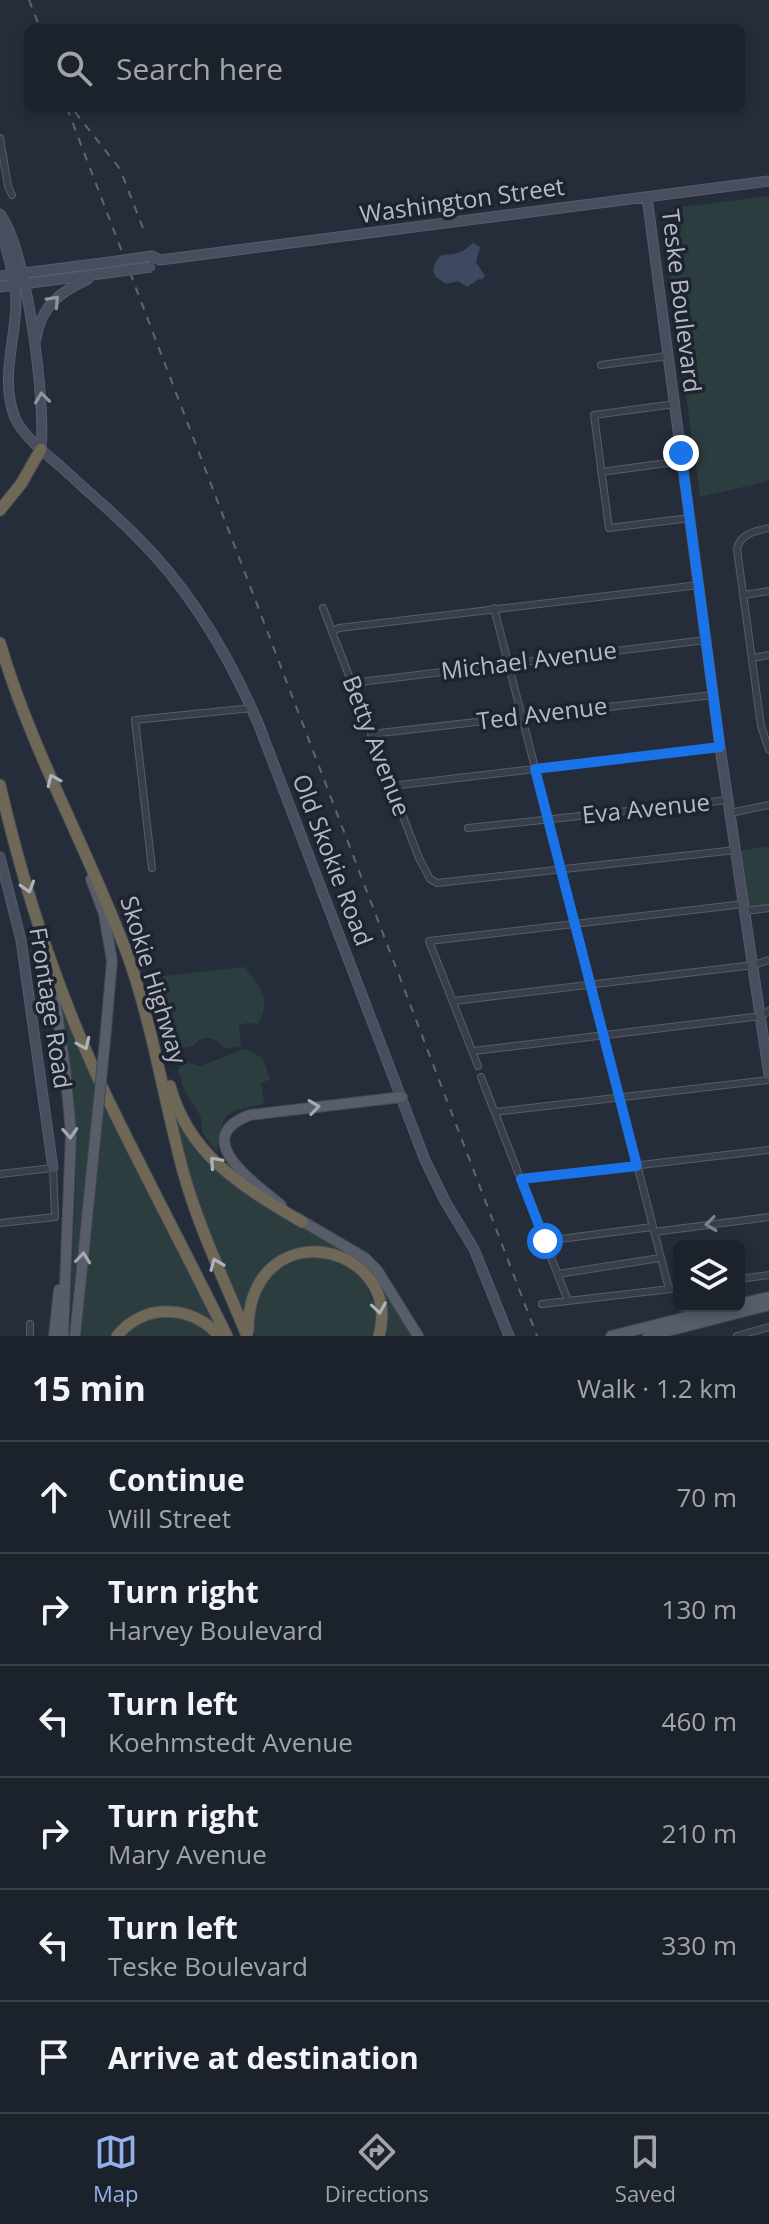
<!DOCTYPE html>
<meta charset="utf-8">
<style>
body{margin:0;font-family:"Open Sans",sans-serif;background:#292f38;color:#f1f3f6}
.controls{position:absolute;right:24px;bottom:24px;display:grid;overflow:hidden;border-radius:12px;box-shadow:0 4px 12px #0003}
.controls button{width:72px;height:72px;display:grid;place-items:center;padding:0;border:0;border-bottom:2px solid #3a3f48;background:#1c222c;color:#f1f3f6;font:40px sans-serif}
.stop{position:absolute;width:24px;height:24px;margin:-18px;border:6px solid #1a73e8;border-radius:50%;background:#fff}
.stop.end{background:#1a73e8;border-color:#fff;box-shadow:0 2px 8px #0008}
.list{margin:0;padding:0;list-style:none}
h2{display:flex;justify-content:space-between;align-items:center;height:104px;margin:0;padding:0 32px;font-size:34px}
h2 small{font-size:26px;font-weight:400;color:#a0a4a9}
.list li{display:grid;grid-template-columns:52px 1fr auto;gap:24px;align-items:center;box-sizing:border-box;height:112px;padding:0 32px;border-top:2px solid #3a3f48}
.list b{display:block;font-size:30px;white-space:nowrap}
.list p{margin:0;font-size:26px;white-space:nowrap;color:#a0a4a9}
.list em{font-size:26px;font-style:normal;color:#a0a4a9}
.icon{flex:none;width:44px;height:44px;fill:none;stroke:currentColor;stroke-width:2;stroke-linecap:round;stroke-linejoin:round}
.map{position:relative;flex:none;width:769px;height:1336px;overflow:hidden}
.search{position:absolute;background:#1c222c;box-shadow:0 4px 12px #0003;left:24px;right:24px;top:24px;height:88px;display:flex;align-items:center;gap:20px;box-sizing:border-box;padding:0 28px;border-radius:12px;color:#a0a4a9;font-size:30px}
.sheet{height:776px;background:#1c222c}
nav{display:flex;justify-content:space-around;align-items:center;box-sizing:border-box;height:112px;border-top:2px solid #3a3f48;background:#1c222c;font-size:22px;color:#a0a4a9}
nav a{display:grid;justify-items:center;gap:4px}
nav .on{color:#93afec}
.map>svg:first-child{display:block}
</style>
<div class="map">
<svg width="769" height="1336" viewBox="0 0 769 1336">
<rect width="100%" height="100%" fill="#262d3a"/>
<path fill="#2c3d3f" d="M769 196V481L700 497 662 219 674 208Z
M769 846V905L747 908 739 851Z
M245 967C261 988 272 998 258 1024L246 1023 239 1025 241 1047 224 1048C214 1037 204 1033 193 1046L172 1050 161 1012 167 988 163 976Z
M62 1011 151 1200 222 1336 190 1311 122 1324 111 1336H81L96 1178 93 1115 70 1316 76 1180Z
M245 1049 263 1058 270 1080 261 1082 264 1104C225 1112 222 1110 217 1152L203 1134 201 1117 184 1089 178 1071 183 1061 200 1066Z
M163 1072 193 1144 205 1159 250 1196 367 1265 413 1336H381L375 1285 318 1247C273 1250 253 1275 244 1316 202 1241 183 1154 163 1072Z
M294 1257 336 1258 363 1278 375 1305V1336H255L252 1324 264 1278Z
M163 1314 197 1321 214 1336H119L128 1327Z"/>
<path fill="#3d4961" d="M473 243 480 247 476 262 485 276 482 279H479L467 287 458 281 446 284 436 277 433 270C439 248 446 258 461 252 462 252 472 244 473 243Z"/>
<g fill="none" stroke-linecap="round" stroke-linejoin="round">
<g stroke="#575d68" stroke-width="8">
<path id="street" d="M0 138 8 186 12 195
M601 365 668 356
M675 404 594 415 608 521 609 528 690 518
M601 472 682 461
M769 528C755 531 740 534 737 549L761 726 769 750
M744 595 769 591
M323 608 419 858 430 879 437 883 736 850
M494 608 669 1289
M332 631 339 628 699 585
M752 658 769 655
M352 683 706 640
M371 734 713 695
M391 786 720 747
M730 813 769 805
M468 828 728 800
M152 868 135 720 252 708
M745 911 769 908
M454 1001 754 965 769 960
M474 1051 761 1016 769 1011
M478 1066 429 941 744 904
M481 1077 568 1301
M495 1112 769 1080
M0 1174 53 1168 55 1217 0 1223
M521 1179 769 1150
M654 1232 769 1217
M545 1241 652 1227
M558 1274 660 1258
M739 1279 769 1275
M542 1304 679 1288
M30 1324V1336
M737 1336 769 1327"/>
</g>
<g stroke="#575d68" stroke-width="11">
<path id="secondary" d="M647 197 720 747 769 1075
M0 214C27 250 46 402 41 449
M0 227C7 251 16 280 16 304 15 344 0 379 15 418 24 437 44 452 60 466 84 488 109 509 132 532 187 585 228 653 258 723L425 1160 445 1201 474 1249 509 1336
M131 259 152 256 160 260 769 181
M0 276 102 263
M0 287 107 273
M36 339C41 306 60 292 88 279
M0 857 21 940 53 1168"/>
</g>
<g stroke="#424853" stroke-width="12">
<path id="primary" d="M91 879 104 914 112 961 105 1041
M51 970 65 1068 71 1133 63 1336
M281 1205C257 1185 187 1138 250 1115L402 1097
M297 1218 365 1258 377 1270 418 1336
M739 1304 769 1297
M54 1336 59 1290
M75 1336 97 1120
M611 1336 731 1306
M648 1336 769 1305"/>
</g>
<g stroke="#444a55" stroke-width="13">
<path id="highway" d="M0 510 21 484 41 449
M0 643C32 753 90 852 129 959 153 1028 164 1101 183 1171 199 1229 225 1281 247 1336
M0 785C26 899 65 1013 117 1118 153 1191 191 1263 227 1336
M170 1086C189 1156 243 1187 302 1222
M248 1331C249 1209 404 1242 379 1336
M117 1336C143 1303 192 1304 219 1336"/>
</g>
<use href="#street" stroke="#393f4a" stroke-width="6"/>
<use href="#secondary" stroke="#484e5d" stroke-width="9"/>
<use href="#primary" stroke="#575e6a" stroke-width="10"/>
<use href="#highway" stroke="#6f6857" stroke-width="11"/>
<path stroke="#5e6573" stroke-width="2" stroke-dasharray="8 8" stroke-linecap="butt" d="M29 0 40 28
M67 108 537 1336
M75 112 120 169 146 236"/>
<g stroke="#575d68" stroke-width="11" stroke-linecap="butt">
<path id="secondary-bridge" d="M102 263 131 259
M107 273 151 267"/>
</g>
<g stroke="#424853" stroke-width="12" stroke-linecap="butt">
<path id="primary-bridge" d="M97 1120 105 1041"/>
</g>
<use href="#secondary-bridge" stroke="#484e5d" stroke-width="9"/>
<use href="#primary-bridge" stroke="#575e6a" stroke-width="10"/>
</g>
<defs><path id="oneway-chevron" d="M-2-3.5L2.5 0L-2 3.5" fill="none" stroke-width="1.6" stroke-linecap="round" stroke-linejoin="round" transform="scale(2)"/></defs>
<g stroke="#8f94a1">
<use href="#oneway-chevron" transform="translate(54 301) rotate(-47)"/>
<use href="#oneway-chevron" transform="translate(42 398) rotate(-97)"/>
</g>
<g stroke="#aeb2bb">
<use href="#oneway-chevron" transform="translate(53 780) rotate(-114)"/>
<use href="#oneway-chevron" transform="translate(28 887) rotate(73)"/>
<use href="#oneway-chevron" transform="translate(84 1044) rotate(66)"/>
<use href="#oneway-chevron" transform="translate(215 1162) rotate(-132)"/>
<use href="#oneway-chevron" transform="translate(216 1264) rotate(-112)"/>
<use href="#oneway-chevron" transform="translate(379 1308) rotate(81)"/>
</g>
<g stroke="#a2a8b4">
<use href="#oneway-chevron" transform="translate(314 1107) rotate(-7)"/>
<use href="#oneway-chevron" transform="translate(70 1133) rotate(87)"/>
<use href="#oneway-chevron" transform="translate(83 1258) rotate(-84)"/>
</g>
<use stroke="#7d838e" href="#oneway-chevron" transform="translate(711 1224) rotate(173)"/>
<g fill="none" stroke-linecap="round" stroke-linejoin="round">
<path stroke="#1a73e8" stroke-width="10" d="M545 1241 521 1179 637 1166 535 769 720 747 681 453"/>
</g>
<g text-anchor="middle" stroke-width="7" stroke-linejoin="round" paint-order="stroke">
<g font-size="24" fill="#b5bac6" stroke="#1e242f">
<text transform="translate(462 201) rotate(-8)" y="8">Washington Street</text>
<text transform="translate(681 301) rotate(83)" y="8">Teske Boulevard</text>
<text transform="translate(529 661) rotate(-7)" y="8">Michael Avenue</text>
<text transform="translate(542 714) rotate(-7)" y="8">Ted Avenue</text>
<text transform="translate(376 746) rotate(69)" y="8">Betty Avenue</text>
<text transform="translate(646 809) rotate(-6)" y="8">Eva Avenue</text>
<text transform="translate(332 860) rotate(69)" y="8">Old Skokie Road</text>
<text transform="translate(153 980) rotate(73)" y="8">Skokie Highway</text>
<text transform="translate(50 1008) rotate(81)" y="8">Frontage Road</text>
</g>
</g>
</svg>
<div class="controls">
<button><svg class="icon" aria-label="layers" viewBox="0 0 24 24"><path d="M12 4l9 5-9 5-9-5zM3 14l9 5 9-5"/></svg></button>
</div>
<div class="stop" style="left:545px;top:1241px"></div>
<div class="stop end" style="left:681px;top:453px"></div>
<div class="search"><svg class="icon" aria-label="search" viewBox="0 0 24 24"><circle cx="10" cy="10" r="6"/><path d="M15 15l6 6"/></svg>Search here</div>
</div>
<section class="sheet">
<h2>15 min<small>Walk · 1.2 km</small></h2>
<ul class="list">
<li><svg class="icon" aria-label="ahead" viewBox="0 0 24 24"><path d="M12 20V5M6 11l6-6 6 6"/></svg><div><b>Continue</b><p>Will Street</p></div><em>70 m</em></li>
<li><svg class="icon" aria-label="right" viewBox="0 0 24 24"><path d="M7 20v-9h11M14 6l5 5-5 5"/></svg><div><b>Turn right</b><p>Harvey Boulevard</p></div><em>130 m</em></li>
<li><svg class="icon" aria-label="left" viewBox="0 0 24 24"><path d="M17 20v-9H6M10 6l-5 5 5 5"/></svg><div><b>Turn left</b><p>Koehmstedt Avenue</p></div><em>460 m</em></li>
<li><svg class="icon" aria-label="right" viewBox="0 0 24 24"><path d="M7 20v-9h11M14 6l5 5-5 5"/></svg><div><b>Turn right</b><p>Mary Avenue</p></div><em>210 m</em></li>
<li><svg class="icon" aria-label="left" viewBox="0 0 24 24"><path d="M17 20v-9H6M10 6l-5 5 5 5"/></svg><div><b>Turn left</b><p>Teske Boulevard</p></div><em>330 m</em></li>
<li><svg class="icon" aria-label="arrive" viewBox="0 0 24 24"><path d="M6 21V4h12l-3 4 3 4H6"/></svg><div><b>Arrive at destination</b></div></li>
</ul>
</section>
<nav>
<a class="on"><svg class="icon" aria-label="map" viewBox="0 0 24 24"><path d="M3 6l6-2 6 2 6-2v14l-6 2-6-2-6 2zM9 4v14M15 6v14"/></svg>Map</a>
<a><svg class="icon" aria-label="directions" viewBox="0 0 24 24"><path d="M12 3l9 9-9 9-9-9zM9 14v-3h6M13 9l2 2-2 2"/></svg>Directions</a>
<a><svg class="icon" aria-label="saved" viewBox="0 0 24 24"><path d="M7 4h10v16l-5-4-5 4z"/></svg>Saved</a>
</nav>
